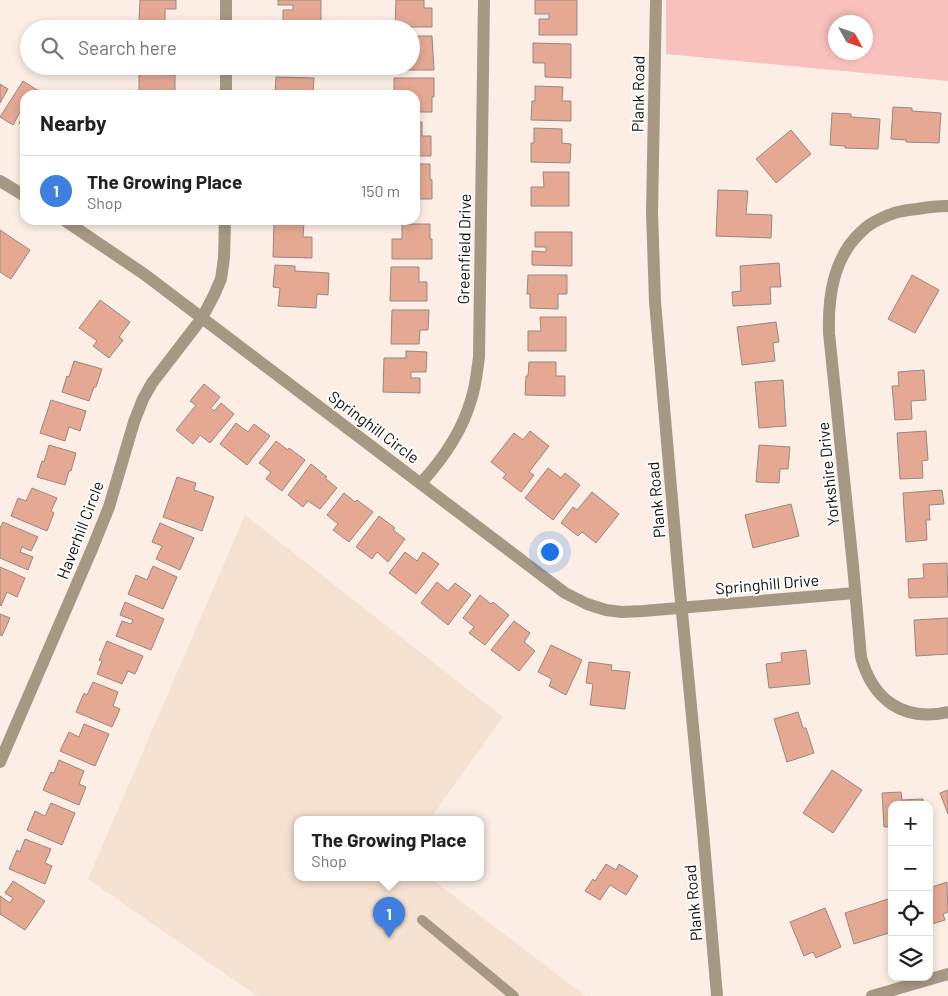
<!DOCTYPE html>
<meta charset="utf-8">
<style>
body{margin:0;font-family:Barlow,sans-serif;background:#f6f6f6;color:#222}
.controls{position:absolute;right:15px;bottom:15px;display:grid;overflow:hidden;border-radius:10px;box-shadow:0 2px 8px #0003}
.controls button{width:45px;height:45px;display:grid;place-items:center;padding:0;border:0;border-bottom:1px solid #e0e0e0;background:#fff;color:#222;font:25px sans-serif}
.compass{position:absolute;left:828px;top:15px;width:45px;height:45px;border-radius:50%;background:#fff;box-shadow:0 2px 8px #0003;rotate:130deg}
.you{position:absolute;left:549px;top:551px;width:18px;height:18px;margin:-12px;border:4px solid #fff;border-radius:50%;background:#1a73e8;box-shadow:0 0 0 8px #1a73e833}
.badge{display:grid;place-items:center;width:32px;height:32px;border-radius:50%;background:#a23fa5;color:#fff;font-size:16px;font-weight:700}
.pin{position:absolute;translate:-50% -41px;filter:drop-shadow(0 1px 2px #0008)}
.pin::after{content:'';position:absolute;top:26px;width:18px;height:15px;background:inherit;clip-path:polygon(0 0,100% 0,50% 100%)}
.popup{position:absolute;left:294px;top:816px;width:190px;height:65px;box-sizing:border-box;display:grid;place-content:center;border-radius:10px;background:#fff;filter:drop-shadow(0 1px 4px #0005);font-size:16px;white-space:nowrap;color:#767676}
.popup b{font-size:19px;color:#222}
.popup::after{content:'';position:absolute;left:50%;top:100%;margin-left:-10px;border:10px solid transparent;border-top-color:#fff}
.list{margin:0;padding:0;list-style:none}
h2{display:flex;justify-content:space-between;align-items:center;height:65px;margin:0;padding:0 20px;font-size:21px}
h2 small{font-size:16px;font-weight:400;color:#767676}
.list li{display:grid;grid-template-columns:32px 1fr auto;gap:15px;align-items:center;box-sizing:border-box;height:70px;padding:0 20px;border-top:1px solid #e0e0e0}
.list b{display:block;font-size:19px;white-space:nowrap}
.list p{margin:0;font-size:16px;white-space:nowrap;color:#767676}
.list em{font-size:16px;font-style:normal;color:#767676}
.icon{flex:none;width:28px;height:28px;fill:none;stroke:currentColor;stroke-width:2;stroke-linecap:round;stroke-linejoin:round}
.map{position:relative;flex:none;width:948px;height:996px;overflow:hidden}
.search{position:absolute;background:#fff;box-shadow:0 2px 8px #0003;left:20px;top:20px;width:400px;height:55px;display:flex;align-items:center;gap:12px;box-sizing:border-box;padding:0 18px;border-radius:28px;color:#767676;font-size:19px}
.panel{position:absolute;background:#fff;box-shadow:0 2px 8px #0003;left:20px;top:90px;width:400px;height:135px;border-radius:15px}
.map>svg:first-child{display:block}
</style>
<div class="map">
<svg width="948" height="996" viewBox="0 0 948 996">
<rect width="100%" height="100%" fill="#fceee4"/>
<path fill="#f6e2d3" d="M245 515 503 717 430 819H298V877H429L586 996H257L88 879Z"/>
<path fill="#f9c1be" fill-rule="evenodd" d="M666 0H948V81L666 54ZM836 22H866V52H836Z"/>
<path fill="#e4a893" stroke="#978883" d="M140 0H176V9H165V23L139 22Z
M278 0H321V27L283 26V10H293V5H278Z
M396 0H424V8H432V27H395Z
M535 0H577V35H539V19H549V14H535Z
M411 36H432L434 70H394V66H411Z
M533 43 571 44V78L545 77V63H533Z
M276 66H315V70L276 69Z
M139 74 175 75V95H139Z
M276 77 314 78 313 95H275Z
M394 78H434V97H432V112H415V95H394Z
M23 81 45 95H25V126L19 123 24 115 20 112 13 125 0 117Z
M0 84 8 89 0 103Z
M535 86 563 87 562 101H571V121L531 120 532 101H535Z
M893 107 912 108V111L941 113 939 143 906 142V140L891 139Z
M832 113 851 114V117L880 119 878 149 845 148V146L830 145Z
M415 122H422V136H431V156H415Z
M534 128 562 129V143L571 144 570 163 531 162V143H534Z
M791 130 811 154 776 183 756 159Z
M415 164H430V179L432 180V199H415Z
M543 172H569V206H531V187H544Z
M718 190 748 191 746 214 772 215 771 238 716 236Z
M274 222 304 223 303 237H312V258L273 257Z
M402 224H430V239H432V259H392V239H402Z
M0 230 30 250 11 279 0 272Z
M535 232H572V266L532 265V251L546 252V247H535Z
M779 263 781 287H770L771 304 733 306 732 292 741 291 740 266Z
M275 265 295 266V271L329 273 328 295 317 294 316 308 278 306 280 288 273 287Z
M391 267H419V282H427V301H390Z
M528 275H567V294H558V309L530 308V294H527Z
M912 275 939 290 915 333 888 319Z
M100 300 130 322 119 337 123 340 109 358 93 346 97 341 79 328Z
M392 310H429L428 330H420L419 344H391Z
M540 317H566V351H528V331H541Z
M776 322 779 342 773 343 775 361 742 365 737 327Z
M406 351 427 352 426 372H411V378H420V393L383 392 384 358H406Z
M74 361 102 369 96 387H94L89 401 62 392 67 376 69 377Z
M529 362H556V376H565V396L525 395 526 376H528Z
M924 370 926 400 911 401 912 419 895 420 892 386H899L898 372Z
M783 380 786 426 759 428 755 382Z
M204 384 220 397 211 408 214 411 221 403 234 414 210 443 200 435 193 444 176 430 196 405 190 401Z
M51 400 86 411 80 431 69 427 65 441 40 433Z
M236 423 248 432 254 424 270 436 247 465 220 444Z
M530 431 549 446 529 472 534 475 521 492 503 478 506 474 491 462 514 433 523 440Z
M926 431 928 460 922 461 923 478 900 479 897 433Z
M276 441 288 450 289 448 305 460 282 491 266 479 271 472 259 463Z
M49 445 76 453 71 471H69L65 485 37 477 42 461 44 462Z
M759 445 790 447 788 469H780L779 483 756 482Z
M311 464 327 477 325 478 337 488 320 509 308 501 303 507 288 495Z
M548 468 561 478 565 473 580 485 553 520 525 498Z
M177 477 196 483 194 490 214 497 202 531 163 517Z
M32 488 57 498 51 511 54 513 47 531 11 516 18 498 26 501Z
M942 490 944 504 929 505 930 520H926L927 540 906 542 903 493Z
M592 492 619 514 596 543 582 532 578 536 561 523 573 507 577 510Z
M344 493 355 502 357 500 373 512 349 542 333 530 338 524 327 515Z
M791 504 799 536 753 548 745 515Z
M379 516 395 528 393 530 405 539 388 562 377 552 372 559 356 547Z
M3 522 38 537 31 551 22 547 20 552 33 557 28 570 0 558V528Z
M160 523 194 538 180 570 156 559 162 546 152 542Z
M405 552 417 561 423 552 439 564 416 594 389 573Z
M947 563 948 597 909 598 908 579 924 578 923 564Z
M153 566 177 577 163 609 128 594 136 575 147 580Z
M0 567 25 578 17 597 7 592 1 606 0 605Z
M437 582 448 591 455 583 471 595 448 625 421 603Z
M480 595 491 604 493 602 509 615 485 645 469 633 474 627 463 618Z
M125 602 164 619 151 650 116 636 122 621 131 624 133 620 120 615Z
M0 614 10 618 2 636 0 635Z
M948 618V654L916 656 914 620Z
M514 621 530 633 524 642 535 651 519 671 491 650Z
M107 641 143 656 135 674 128 671 122 684 97 674 102 661 99 660Z
M551 645 582 660 566 695 549 686 552 679 538 672Z
M806 650 810 684 769 688 766 664 782 662 781 653Z
M589 662 612 665 611 670 630 672 625 709 590 705 593 684 586 683Z
M93 682 118 692 113 706 120 709 112 727 76 712 84 693 87 695Z
M798 712 803 728H806L814 753 787 762 774 719Z
M84 724 109 734 95 766 60 751 69 732 79 737Z
M59 760 84 771 79 784 86 787 79 805 43 790 51 772 54 773Z
M832 770 862 790 833 833 803 813Z
M948 790V814L940 793Z
M901 792 902 800 923 799 924 805H892V827H884L882 793Z
M51 803 75 813 62 845 27 830 35 811 45 816Z
M25 839 51 849 45 863 52 866 45 884 9 869 17 850 20 852Z
M606 864 616 870 619 864 638 876 626 895 610 885 600 900 585 891 593 879 595 881Z
M13 881 45 901 25 930 0 914V896L10 903 13 898 5 893Z
M947 882 948 912 943 914 945 920 929 925V888Z
M891 898 892 902V932L854 944 845 913Z
M825 908 841 947 816 958 813 952 804 956 790 922Z"/>
<g fill="none" stroke-linecap="round" stroke-linejoin="round">
<path stroke="#a69883" stroke-width="10" d="M422 920 514 996"/>
<path stroke="#a69883" stroke-width="12" d="M656 0 652 212 655 302 679 581 703 831 717 996
M226 29V0
M226 95V66
M0 181 25 196
M948 206C937 206 928 207 917 209 904 210 891 213 880 219 873 222 866 227 861 232 833 258 828 297 829 333L853 566 861 657C873 700 903 722 948 712
M64 220 144 274 565 593 587 604 606 610 622 612 643 611 855 593
M421 483C443 459 462 432 471 400 476 386 477 371 479 357L484 0
M0 762 92 549 109 507 134 422 143 399 152 383 202 318 214 295 221 279 224 258 225 220
M872 996 948 974"/>
</g>
<g text-anchor="middle" stroke-width="4" stroke-linejoin="round" paint-order="stroke">
<g font-size="16" fill="#130f0b" stroke="#fff">
<text transform="translate(638 94) rotate(-89)" y="6">Plank Road</text>
<text transform="translate(464 249) rotate(-89)" y="6">Greenfield Drive</text>
<text transform="translate(374 427) rotate(37)" y="6">Springhill Circle</text>
<text transform="translate(828 474) rotate(-96)" y="6">Yorkshire Drive</text>
<text transform="translate(656 500) rotate(-95)" y="6">Plank Road</text>
<text transform="translate(80 530) rotate(-69)" y="6">Haverhill Circle</text>
<text transform="translate(767 584) rotate(-5)" y="6">Springhill Drive</text>
<text transform="translate(693 903) rotate(-95)" y="6">Plank Road</text>
</g>
</g>
</svg>
<div class="controls">
<button>+</button>
<button>−</button>
<button><svg class="icon" aria-label="locate" viewBox="0 0 24 24"><circle cx="12" cy="12" r="6"/><path d="M12 2v4M12 18v4M2 12h4M18 12h4"/></svg></button>
<button><svg class="icon" aria-label="layers" viewBox="0 0 24 24"><path d="M12 4l9 5-9 5-9-5zM3 14l9 5 9-5"/></svg></button>
</div>
<svg class="compass" viewBox="-18 -18 36 36"><path d="M0-13l5 13h-10z" fill="#e53935"/><path d="M0 13l5-13h-10z" fill="#767676"/></svg>
<div class="you"></div>
<div class="pin badge" style="left:389px;top:938px;background:#3f7fe0">1</div>
<div class="popup"><b>The Growing Place</b>Shop</div>
<div class="search"><svg class="icon" aria-label="search" viewBox="0 0 24 24"><circle cx="10" cy="10" r="6"/><path d="M15 15l6 6"/></svg>Search here</div>
<section class="panel">
<h2>Nearby<small></small></h2>
<ul class="list">
<li><span class="badge" style="background:#3f7fe0">1</span><div><b>The Growing Place</b><p>Shop</p></div><em>150 m</em></li>
</ul>
</section>
</div>
